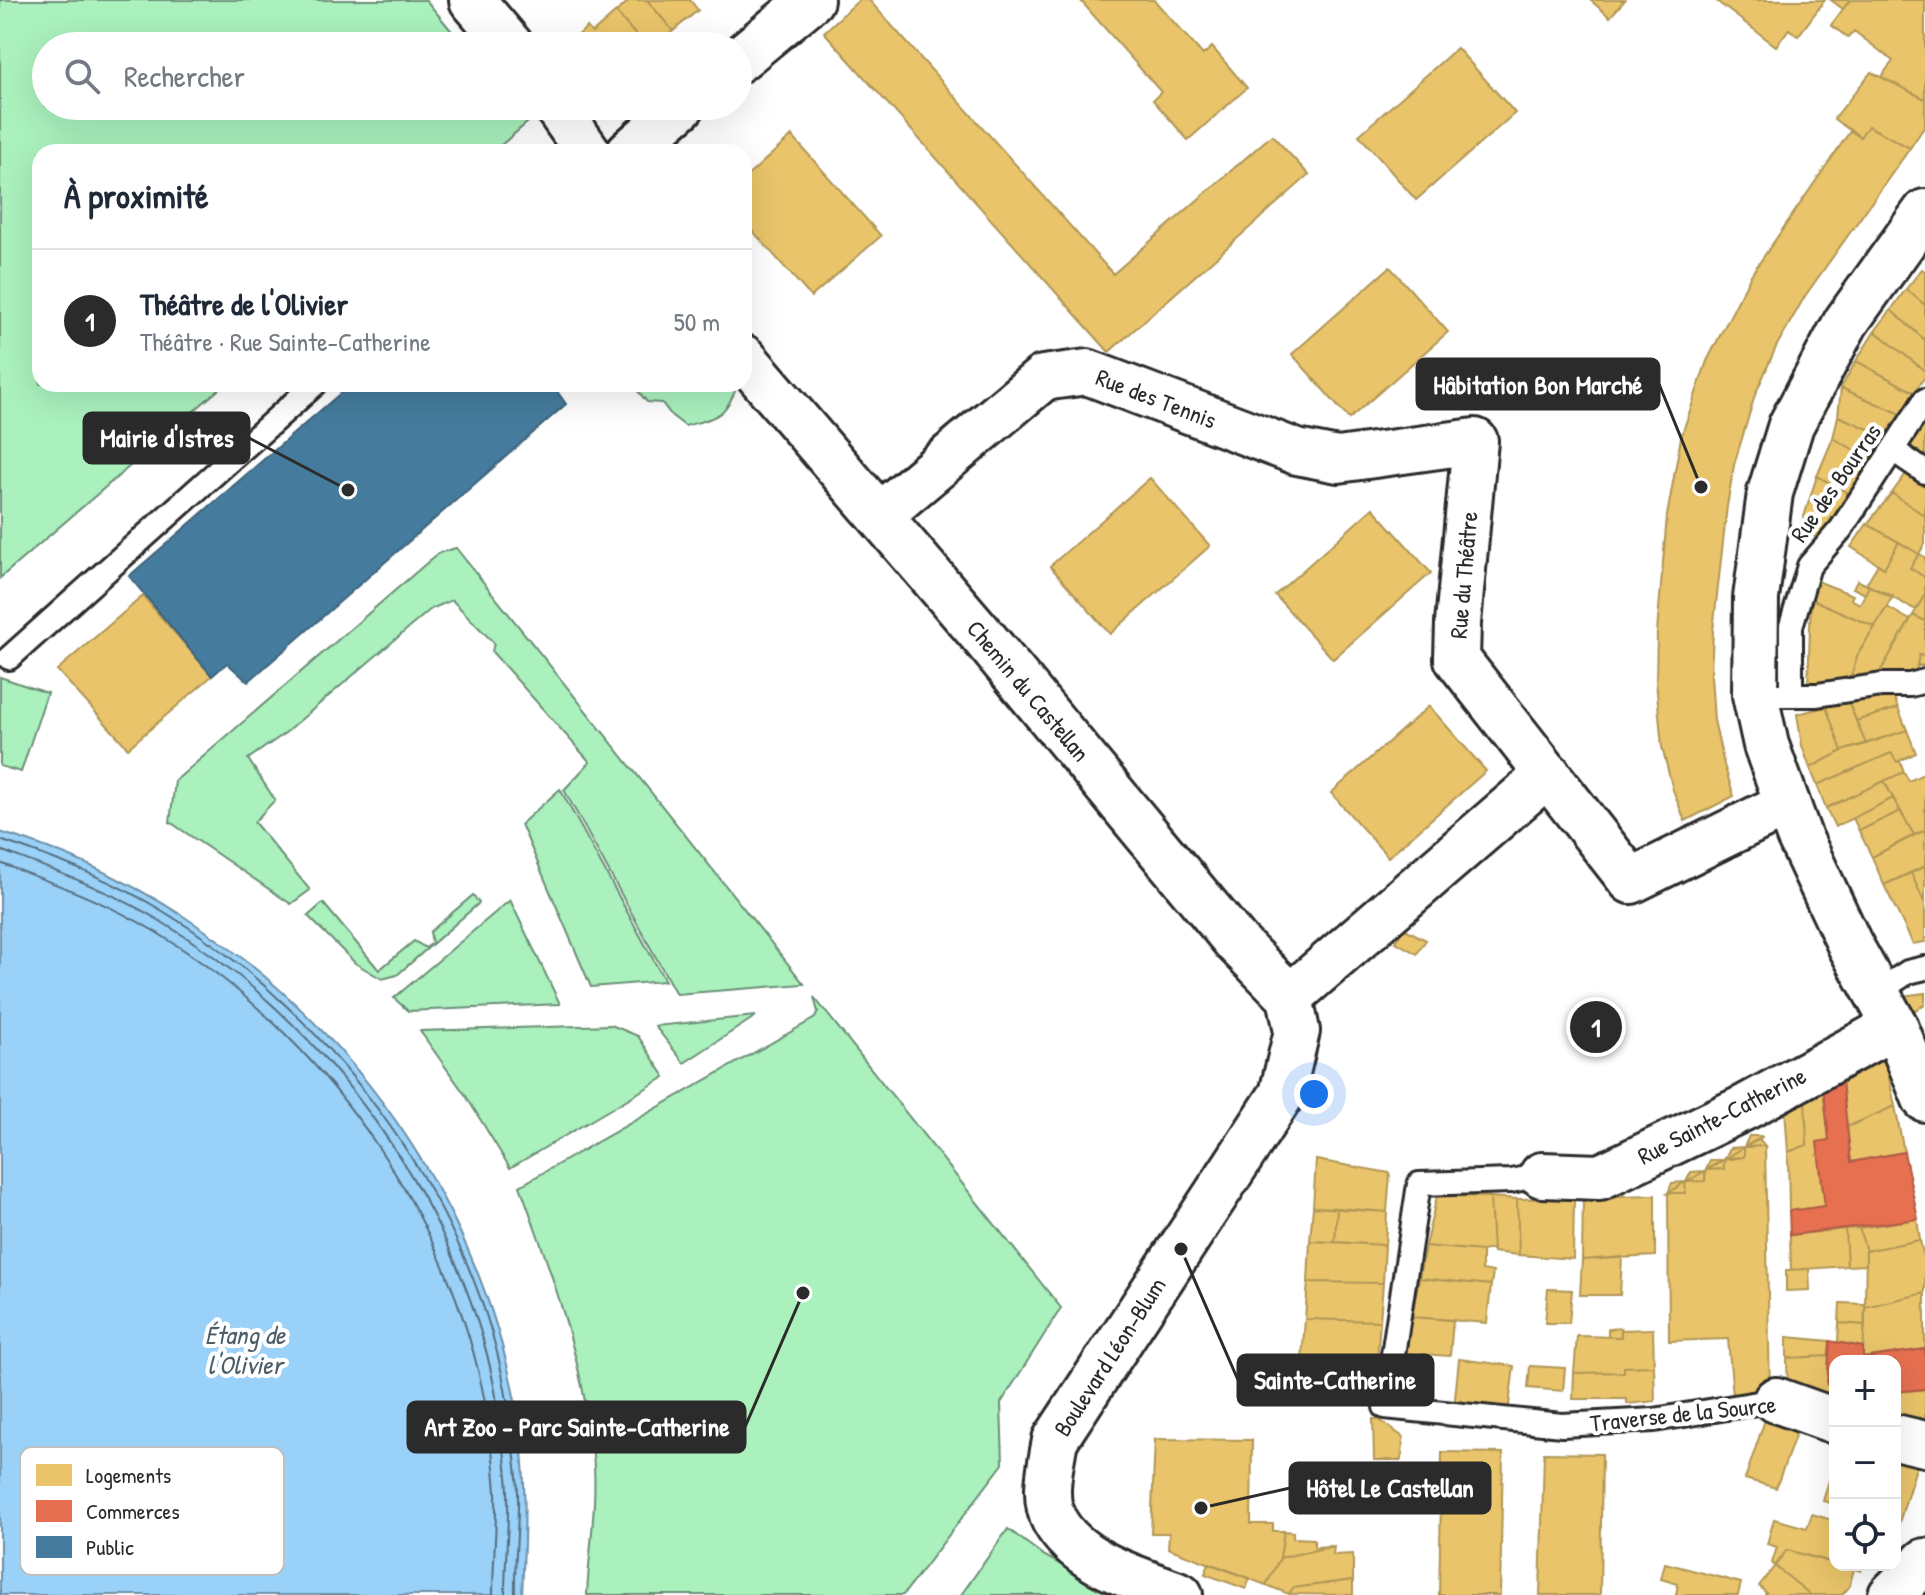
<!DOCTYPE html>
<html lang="fr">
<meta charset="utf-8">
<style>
body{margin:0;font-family:"Patrick Hand",sans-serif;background:#f6f6f7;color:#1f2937}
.controls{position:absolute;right:24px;bottom:24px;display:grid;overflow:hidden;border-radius:16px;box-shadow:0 8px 32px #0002}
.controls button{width:72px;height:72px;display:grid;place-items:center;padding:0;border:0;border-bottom:2px solid #e0e1e3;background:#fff;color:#1f2937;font:40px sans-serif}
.you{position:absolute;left:1314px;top:1094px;width:28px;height:28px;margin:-20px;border:6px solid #fff;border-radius:50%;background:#1a73e8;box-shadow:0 0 0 12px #1a73e833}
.badge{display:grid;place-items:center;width:52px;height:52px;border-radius:50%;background:#2b2b2b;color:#fff;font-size:26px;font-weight:700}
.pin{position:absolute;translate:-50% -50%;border:4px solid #fff;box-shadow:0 2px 8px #0006}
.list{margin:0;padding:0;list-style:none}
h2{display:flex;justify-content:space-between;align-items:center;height:104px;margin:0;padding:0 32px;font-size:34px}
h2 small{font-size:26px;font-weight:400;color:#747a83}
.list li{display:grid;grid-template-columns:52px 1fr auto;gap:24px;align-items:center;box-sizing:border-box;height:144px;padding:0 32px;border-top:2px solid #e0e1e3}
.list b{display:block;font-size:30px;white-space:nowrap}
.list p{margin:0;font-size:26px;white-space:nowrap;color:#747a83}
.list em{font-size:26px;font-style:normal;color:#747a83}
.icon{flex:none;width:44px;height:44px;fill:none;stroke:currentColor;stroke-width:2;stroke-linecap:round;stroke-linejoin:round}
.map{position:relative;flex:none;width:1925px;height:1595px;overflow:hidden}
.search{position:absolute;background:#fff;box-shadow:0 8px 32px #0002;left:32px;top:32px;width:720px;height:88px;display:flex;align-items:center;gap:20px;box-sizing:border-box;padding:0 28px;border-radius:44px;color:#747a83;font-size:30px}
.panel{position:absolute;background:#fff;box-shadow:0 8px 32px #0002;left:32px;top:144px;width:720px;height:248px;border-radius:24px}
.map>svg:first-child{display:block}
</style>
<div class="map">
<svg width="1925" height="1595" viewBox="0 0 1925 1595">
<rect width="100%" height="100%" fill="#fff"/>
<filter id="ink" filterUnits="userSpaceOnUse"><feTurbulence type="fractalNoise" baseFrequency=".0125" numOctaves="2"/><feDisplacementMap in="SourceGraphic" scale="16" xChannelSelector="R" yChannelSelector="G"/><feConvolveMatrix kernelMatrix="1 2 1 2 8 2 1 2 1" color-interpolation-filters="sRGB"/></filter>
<g filter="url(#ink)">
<path fill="#aaf1be" stroke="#6a8e74" stroke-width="2" d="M0 0H426L464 46H46V106H515L528 122 493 152H40V384H225L0 578Z
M632 384H736L737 386C725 418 716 417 685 426L672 416 662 403 647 402Z
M456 548 804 984 676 994 564 790 590 762 492 652 494 643 452 600 431 609 284 734 248 759 275 800 254 822 310 890 291 904 170 822 175 781 429 561 439 553Z
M0 677 47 693 21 772 0 766Z
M560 789 665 981 591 987 521 824Z
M473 895 479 903 397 975 382 979 355 963 308 916 323 903 379 970 414 941 426 948 432 943 430 932Z
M510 900 560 1004 408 1011 394 998Z
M814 997 1061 1308 1001 1403 1003 1464 903 1595H587C589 1552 598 1497 593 1455 583 1361 552 1273 520 1186L815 1018 818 1012Z
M756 1016 684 1063 655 1026Z
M611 1025 638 1036 665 1077 510 1168 466 1096 420 1031Z
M1008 1529 1043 1555 1116 1595H961Z"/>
<path fill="#99d1f8" stroke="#6d8fa6" stroke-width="2" d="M0 832C260 909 464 1135 515 1401 528 1466 525 1530 522 1595H0Z"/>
<path fill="#e9c46a" stroke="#b09657" stroke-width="2" d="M630 0H647L673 31 656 46H645L616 12Z
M647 0H690L698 10 673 31Z
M859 0H869L1113 274 1272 135 1309 175 1109 352 824 32Z
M1080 0H1154L1203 55 1212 47 1247 88 1188 140 1153 100 1161 92Z
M1590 0H1625L1610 17Z
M1715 0H1825L1798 36 1789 29 1776 46Z
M1831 0H1850L1843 9Z
M1850 0H1925V99L1881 77 1893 61 1854 31 1848 38 1831 25Z
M616 12 645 46H579L573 40 587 27 592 33Z
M1457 48 1515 113 1416 200 1359 135Z
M1871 72 1925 99V126L1910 148 1868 126 1860 137 1834 119Z
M1868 126 1910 148 1805 296 1776 347 1755 395 1734 465 1727 506 1713 631 1711 675 1714 720 1724 765 1734 796 1685 821 1673 790 1662 747 1656 681 1657 632 1667 516 1681 437 1707 361 1751 275 1851 130 1860 137Z
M792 136 881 236 811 297 744 221V179Z
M1390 267 1448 332 1349 419 1292 354Z
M1922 269 1925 271V305L1906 289Z
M1906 289 1925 305V340L1891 310Z
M1891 310 1925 340V371L1875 331Z
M1875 331 1925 371V377L1914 392 1856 361Z
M1856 361 1914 392 1901 414 1841 388Z
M1841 388 1901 414 1887 437 1838 416Z
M1838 416 1887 437 1874 461 1833 438Z
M1925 419V465L1904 448Z
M1833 438 1874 461 1854 496 1817 476Z
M1908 471 1925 484V516L1892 493Z
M1817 476 1848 493 1819 539 1800 529Z
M1150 478 1210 546 1110 634 1050 566Z
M1892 493 1925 516V544L1919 554 1867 524Z
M1373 508 1431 573 1333 659 1275 595Z
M1867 524 1899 542 1884 568 1851 547Z
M1899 542 1919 554 1910 568 1925 577V594L1916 610 1866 584 1878 564 1884 568Z
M1919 554 1925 557V577L1910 568Z
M1857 580 1869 586 1865 594 1853 588Z
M1817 581 1853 595 1851 599 1860 604 1869 586 1893 596 1875 627 1811 599Z
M1925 594V621L1913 615Z
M143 596 212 676 128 748 57 670Z
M1811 599 1875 627 1858 654 1850 680 1808 686Z
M1887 607 1910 620 1877 677 1850 680 1858 654Z
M1913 615 1925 621V656L1919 655 1915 677H1877Z
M1919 655 1925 656V666L1917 665Z
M1891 690 1898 708 1856 721 1848 701Z
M1848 701 1866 744 1842 751 1826 707Z
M1429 706 1486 771 1388 857 1331 793Z
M1826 707 1842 751 1810 768 1802 746 1797 714Z
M1898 708 1907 730 1866 744 1856 721Z
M1907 730 1916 753 1897 762 1891 753 1817 785 1810 768 1842 751Z
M1891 753 1897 762 1900 761 1904 772 1826 808 1817 785Z
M1904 772 1909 781 1925 773V830L1914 835 1884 781Z
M1884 781 1893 798 1835 827 1826 808Z
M1893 798 1900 811 1859 831 1853 818Z
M1900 811 1914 835 1872 857 1859 831Z
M1925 830V866L1884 885 1872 857Z
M1925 866V904L1911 873Z
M1911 873 1925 904V942L1913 944 1884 885Z
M1403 928 1426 940 1417 954 1396 942Z
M1925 993V1004L1909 1014 1901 996Z
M1883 1050 1895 1106 1847 1127 1841 1073Z
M1823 1085 1829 1140 1817 1142 1825 1206 1789 1211 1788 1152 1807 1145 1805 1097Z
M1805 1097 1807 1145 1788 1152 1785 1109Z
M1895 1106 1904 1152 1851 1162 1847 1127Z
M1749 1136H1761L1762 1137 1744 1147Z
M1760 1140 1765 1146 1744 1147 1758 1140Z
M1765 1146 1770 1394 1733 1396 1728 1339 1669 1341 1668 1193H1685L1686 1182 1705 1181 1706 1170 1724 1169V1160L1744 1157V1147Z
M1744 1147V1157L1727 1158Z
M1744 1147 1727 1158H1725L1730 1148Z
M1316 1160 1390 1173 1387 1212 1313 1207Z
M1710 1160H1724L1705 1171Z
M1724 1160V1169L1706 1170 1721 1161Z
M1705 1171 1686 1182 1691 1172Z
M1705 1171V1181L1686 1182Z
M1686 1182 1682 1184 1668 1193 1672 1183Z
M1686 1182 1685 1193H1668L1682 1184Z
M1655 1195V1256L1582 1260 1583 1197Z
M1437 1196 1490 1197 1493 1249 1482 1251 1425 1246Z
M1490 1197 1517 1199 1519 1255 1493 1252Z
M1574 1198 1573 1259 1519 1255 1517 1199Z
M1313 1207 1337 1208 1335 1242 1310 1241Z
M1337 1208 1387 1212 1385 1245 1335 1242Z
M1917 1219 1920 1240 1866 1251 1859 1228Z
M1859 1228 1866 1251V1265L1847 1266 1845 1229Z
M1845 1229 1847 1266 1791 1270 1790 1235Z
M1920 1240 1925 1263V1293L1865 1307 1866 1251Z
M1310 1241 1385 1245 1383 1283 1308 1282Z
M1425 1246 1482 1251V1270L1493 1272 1491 1285 1419 1278Z
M1622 1257 1620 1295H1580L1582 1260Z
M1809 1269 1810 1290 1786 1291V1270Z
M1419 1278 1491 1285 1487 1323 1412 1317Z
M1308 1282 1383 1283 1380 1321 1305 1319Z
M1548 1289 1572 1290 1569 1323H1545Z
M1925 1293V1349L1863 1358 1865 1307Z
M1840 1303 1865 1304V1325L1839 1323Z
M1412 1317 1453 1320 1450 1356 1404 1353Z
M1305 1319 1380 1321 1377 1360H1302Z
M1839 1323 1865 1325 1863 1347 1838 1342Z
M1621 1328V1337H1608V1329Z
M1653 1329 1654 1366 1624 1367V1372L1574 1373 1577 1336 1621 1337V1330Z
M1787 1337 1830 1341V1356L1787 1358Z
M1830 1356 1827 1385H1835V1415L1788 1395 1787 1358Z
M1459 1359 1514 1366 1508 1413 1454 1408Z
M1530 1366 1565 1368 1563 1391 1528 1388Z
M1654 1366 1655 1401 1627 1404V1399H1573L1574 1373 1624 1372V1367Z
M1925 1389V1435L1895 1430V1392Z
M1770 1405 1803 1414 1776 1488 1745 1479Z
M1373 1419H1378L1403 1437 1402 1460H1374Z
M1155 1439 1252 1440 1251 1524H1273V1531H1284L1280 1558 1266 1585 1168 1548 1169 1533H1151Z
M1442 1452 1503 1453 1500 1595H1439Z
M1895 1452 1919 1458 1899 1523 1895 1521Z
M1544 1453 1602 1454 1600 1595H1540Z
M1835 1460V1504L1823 1501Z
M1812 1514 1835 1521V1563L1787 1550 1775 1566 1772 1563 1777 1547 1767 1544 1774 1519 1807 1528Z
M1284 1531 1293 1532V1538L1314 1539V1547L1332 1546 1280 1558Z
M1334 1546 1333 1555 1353 1554V1580L1293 1588 1289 1594 1266 1585 1280 1558Z
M1787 1550 1854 1569 1849 1587 1842 1595H1811L1775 1566Z
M1209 1563 1250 1578 1246 1589 1205 1574Z
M1665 1563 1741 1583 1738 1595H1676L1678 1584 1661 1579Z
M1841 1565H1863L1861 1571Z
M1775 1566 1811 1595H1765L1766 1593 1759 1586Z
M1353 1580V1595L1289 1594 1293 1588Z"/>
<path fill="#e76f51" stroke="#af5b46" stroke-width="2" d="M1841 1073 1851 1162 1904 1152 1918 1219 1790 1235 1789 1211 1825 1206 1817 1142 1829 1140 1823 1085Z
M1830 1341 1863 1347V1358L1925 1349V1389L1895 1392V1361H1835V1385H1827Z"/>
<path fill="#457b9d" stroke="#3d637b" stroke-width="2" d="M351 384H552L566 404 248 682 227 663 212 676 129 576Z"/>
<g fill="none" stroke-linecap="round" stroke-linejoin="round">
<path stroke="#576d7d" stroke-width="2" d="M0 840C57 859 115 881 166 913 334 1015 479 1211 508 1407 512 1435 517 1464 518 1492 519 1526 514 1561 515 1595
M0 850C55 871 110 890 160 921 328 1020 468 1214 498 1408 502 1435 507 1465 508 1492 509 1526 505 1561 505 1595
M0 863C53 883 106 902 154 931 321 1031 452 1216 486 1408 491 1435 494 1465 496 1492 497 1526 493 1561 493 1595"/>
<g stroke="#2b2b2b" stroke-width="28">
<path id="lane" d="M1893 450 1925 472
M9 658 315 384
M1776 695H1817L1882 685H1910L1925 681
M1791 695V626L1809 566 1841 529 1925 400
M1876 993 1908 972 1925 968
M1542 1175 1511 1181 1419 1184 1385 1407 1562 1425 1654 1420 1776 1400"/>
</g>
<g stroke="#2b2b2b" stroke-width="50">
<path id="street" d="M472 0 511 46
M738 60 811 0
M556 106 588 152
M629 152 682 106
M744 358 980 633 1236 942 1290 997 1297 1031 1282 1094 1055 1440C1051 1464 1042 1497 1054 1520 1078 1564 1137 1578 1180 1595
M880 515 1043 378 1087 372 1297 452 1338 460 1475 441 1458 623 1457 659 1631 881 1787 804
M1290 997 1548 774
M1542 1175 1600 1177 1746 1107 1895 1026
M1776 1400 1835 1421
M1895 1437 1925 1444"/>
</g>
<g stroke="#2b2b2b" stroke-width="50">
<path id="secondary" d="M1925 212 1846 322 1791 425 1770 493 1756 598 1755 695 1766 745 1799 836 1850 945 1895 1026 1925 1099
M1891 1595 1925 1561"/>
</g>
<use href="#lane" stroke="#fff" stroke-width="22"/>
<use href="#street" stroke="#fff" stroke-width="44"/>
<use href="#secondary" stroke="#fff" stroke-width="44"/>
</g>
</g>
<g text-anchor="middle" stroke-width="8" stroke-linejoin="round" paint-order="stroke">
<g font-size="24" fill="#2b2b2b" stroke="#fff">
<text transform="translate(1156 399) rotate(21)" y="8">Rue des Tennis</text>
<text transform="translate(1836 483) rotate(-55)" y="8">Rue des Bourras</text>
<text transform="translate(1464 575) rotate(-85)" y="8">Rue du Théâtre</text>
<text transform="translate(1028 691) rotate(50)" y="8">Chemin du Castellan</text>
<text transform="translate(1722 1116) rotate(-27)" y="8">Rue Sainte-Catherine</text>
<text transform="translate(1110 1357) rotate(-57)" y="8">Boulevard Léon-Blum</text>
<text transform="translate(1683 1414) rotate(-6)" y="8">Traverse de la Source</text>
</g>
<g font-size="26" font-style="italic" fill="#4c5d68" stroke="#fff">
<text x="245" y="1344">Étang de<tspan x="245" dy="30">l'Olivier</tspan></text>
</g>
</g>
<rect x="20" y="1447" width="264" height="128" rx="12" fill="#fff" stroke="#bfbfbf" stroke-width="2"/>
<rect x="36" y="1464" width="36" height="22" fill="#e9c46a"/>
<rect x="36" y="1500" width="36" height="22" fill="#e76f51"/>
<rect x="36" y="1536" width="36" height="22" fill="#457b9d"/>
<g font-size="22" fill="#2b2b2b">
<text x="86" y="1483">Logements</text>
<text x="86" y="1519">Commerces</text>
<text x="86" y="1555">Public</text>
</g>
<path fill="none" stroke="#2b2b2b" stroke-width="3" d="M1701 487L1659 384M348 490L249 438M1181 1249L1238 1380M803 1293L745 1427M1201 1508L1290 1488"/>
<g fill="#2b2b2b" stroke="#fff" stroke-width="3">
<circle cx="1701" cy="487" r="8"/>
<circle cx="348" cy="490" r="8"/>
<circle cx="1181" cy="1249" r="8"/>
<circle cx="803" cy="1293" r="8"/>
<circle cx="1201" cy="1508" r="8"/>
</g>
<g fill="#2b2b2b" stroke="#2b2b2b" stroke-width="3">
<rect x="1417" y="359" width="242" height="50" rx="8"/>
<rect x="84" y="413" width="165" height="50" rx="8"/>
<rect x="1238" y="1355" width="195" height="50" rx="8"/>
<rect x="408" y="1402" width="337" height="50" rx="8"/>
<rect x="1290" y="1463" width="200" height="50" rx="8"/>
</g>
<g font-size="26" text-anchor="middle" font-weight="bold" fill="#fff">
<text x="1538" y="394">Hâbitation Bon Marché</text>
<text x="167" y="447">Mairie d'Istres</text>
<text x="1335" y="1389">Sainte-Catherine</text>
<text x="577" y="1436">Art Zoo - Parc Sainte-Catherine</text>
<text x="1390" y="1497">Hôtel Le Castellan</text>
</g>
</svg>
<div class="controls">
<button>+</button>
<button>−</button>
<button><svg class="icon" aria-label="locate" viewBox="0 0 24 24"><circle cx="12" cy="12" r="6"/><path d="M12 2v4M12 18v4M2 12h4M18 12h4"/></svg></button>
</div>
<div class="you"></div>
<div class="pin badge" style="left:1596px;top:1027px">1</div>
<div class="search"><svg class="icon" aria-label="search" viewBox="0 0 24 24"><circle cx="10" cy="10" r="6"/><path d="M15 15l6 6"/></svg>Rechercher</div>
<section class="panel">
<h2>À proximité<small></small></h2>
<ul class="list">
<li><span class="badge">1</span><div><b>Théâtre de l'Olivier</b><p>Théâtre · Rue Sainte-Catherine</p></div><em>50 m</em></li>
</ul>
</section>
</div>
